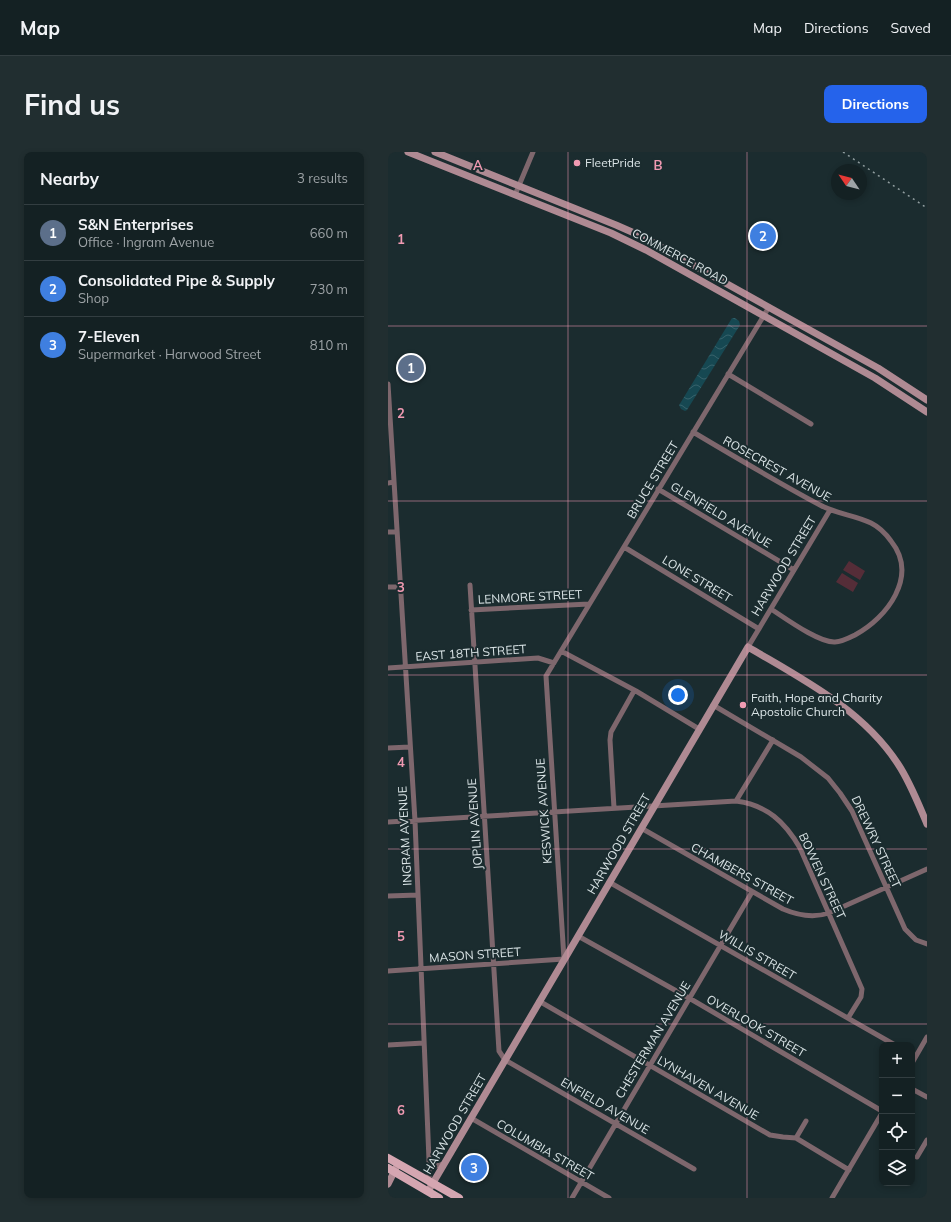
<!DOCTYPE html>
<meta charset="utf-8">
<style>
body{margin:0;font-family:Mulish,sans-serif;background:#212e30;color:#f1f3f6}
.controls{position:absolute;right:12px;bottom:12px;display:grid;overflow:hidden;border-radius:8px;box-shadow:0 2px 6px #0003}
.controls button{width:36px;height:36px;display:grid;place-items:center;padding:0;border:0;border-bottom:1px solid #333e41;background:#142123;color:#f1f3f6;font:20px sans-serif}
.compass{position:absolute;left:443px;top:12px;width:36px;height:36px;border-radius:50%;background:#142123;box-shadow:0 2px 6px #0003;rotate:305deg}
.you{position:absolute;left:290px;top:543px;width:14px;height:14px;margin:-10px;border:3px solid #fff;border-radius:50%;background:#1a73e8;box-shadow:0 0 0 6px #1a73e833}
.badge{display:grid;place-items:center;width:26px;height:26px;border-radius:50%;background:#2563eb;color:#fff;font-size:13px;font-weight:700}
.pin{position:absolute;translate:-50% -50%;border:2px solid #fff;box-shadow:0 1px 4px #0006}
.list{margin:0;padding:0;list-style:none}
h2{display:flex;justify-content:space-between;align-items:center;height:52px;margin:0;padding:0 16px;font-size:17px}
h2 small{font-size:13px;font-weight:400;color:#9da3a6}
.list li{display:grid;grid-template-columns:26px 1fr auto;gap:12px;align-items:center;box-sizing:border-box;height:56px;padding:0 16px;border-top:1px solid #333e41}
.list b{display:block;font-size:15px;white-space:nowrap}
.list p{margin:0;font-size:13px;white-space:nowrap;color:#9da3a6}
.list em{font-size:13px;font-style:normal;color:#9da3a6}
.icon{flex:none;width:22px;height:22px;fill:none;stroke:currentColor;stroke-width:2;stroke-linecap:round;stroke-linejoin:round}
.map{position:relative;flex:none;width:539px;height:1046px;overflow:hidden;border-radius:8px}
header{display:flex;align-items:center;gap:24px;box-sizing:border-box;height:56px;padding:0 20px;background:#142123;border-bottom:1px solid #333e41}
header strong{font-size:19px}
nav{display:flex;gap:22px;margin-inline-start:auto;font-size:14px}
.intro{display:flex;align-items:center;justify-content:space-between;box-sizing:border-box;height:96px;padding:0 24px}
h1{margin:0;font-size:28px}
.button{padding:10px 18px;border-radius:8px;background:#2563eb;color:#fff;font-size:14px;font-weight:700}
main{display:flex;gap:24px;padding:0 24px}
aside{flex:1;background:#142123;border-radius:8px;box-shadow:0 2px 6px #0003}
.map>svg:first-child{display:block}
</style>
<header>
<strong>Map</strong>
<nav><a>Map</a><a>Directions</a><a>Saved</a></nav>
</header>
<div class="intro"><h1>Find us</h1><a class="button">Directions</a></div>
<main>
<aside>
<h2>Nearby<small>3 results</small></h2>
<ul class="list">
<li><span class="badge" style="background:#5c6f8a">1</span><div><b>S&amp;N Enterprises</b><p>Office · Ingram Avenue</p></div><em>660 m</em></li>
<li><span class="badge" style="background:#3f7fe0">2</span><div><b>Consolidated Pipe &amp; Supply</b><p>Shop</p></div><em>730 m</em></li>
<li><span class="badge" style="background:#3f7fe0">3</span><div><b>7-Eleven</b><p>Supermarket · Harwood Street</p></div><em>810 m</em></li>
</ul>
</aside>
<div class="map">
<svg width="539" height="1046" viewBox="0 0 539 1046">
<defs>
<pattern id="water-waves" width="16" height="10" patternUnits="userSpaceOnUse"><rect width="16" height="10" fill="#164852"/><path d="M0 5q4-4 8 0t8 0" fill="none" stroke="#37626b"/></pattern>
</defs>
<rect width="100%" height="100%" fill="#1b2c2f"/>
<path fill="#552d38" d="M461 409 477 419 472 428 455 418Z
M454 421 470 431 465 440 448 430Z"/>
<path fill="url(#water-waves)" d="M344 166H347L351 169 352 173 299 258 297 259 293 257 291 253 293 250Z"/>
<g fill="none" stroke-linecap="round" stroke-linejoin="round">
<path stroke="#7e676d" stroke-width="5" d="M127 43 145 0
M340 222 423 272
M0 232 27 669 41 1008V1031
M305 280C347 305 389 330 432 353 448 362 467 363 483 371 491 375 498 382 503 389 531 424 499 466 467 483 461 486 453 490 447 490 431 491 397 466 383 457
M0 331 6 330
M270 337 406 418
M0 380H8
M236 395 371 477
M82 433 111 899 117 908 306 1017
M0 435H12
M83 458 201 452
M360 495 442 358
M173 499 248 539 311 577
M0 516 150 506 166 511
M325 553 413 605 440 626 452 641 464 659 517 777 528 788 539 792
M0 596 22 595
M348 649 385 588
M226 656 222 588 223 580 246 539
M0 670 348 649C379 653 397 670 412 696L474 837 473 845 460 866
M253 676 395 757C409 763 426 766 441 761L539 717
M221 730 507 893
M0 744 30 743
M190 784 301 846 494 959
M0 819 176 807 158 524 381 155
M151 849 382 983 395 985 408 986 461 1018
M0 893 36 891
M524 911 539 885
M524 937 539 945
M83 966 221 1046
M408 986 418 969
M529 1005 539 988
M41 1008 43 1012 47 1014 56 1012
M184 1046 364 740
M444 1046 494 961"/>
<path stroke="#af8a93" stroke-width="7" d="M20 0 223 81 258 98 487 226 539 260
M47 0 228 73 253 84 490 216 539 248
M0 1032 10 1012
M42 1036 360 495C414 527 474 557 510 612 522 630 530 651 539 672"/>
<path stroke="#d5a6b1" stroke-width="8" d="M0 1006 71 1046
M0 1016 51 1046"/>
<path stroke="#909d9f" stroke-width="1.5" stroke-dasharray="2 4" stroke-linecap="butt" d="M455 0 539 56"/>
</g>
<path fill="none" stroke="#f19ab2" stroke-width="1" stroke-opacity="0.55" d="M180 0V1046M359 0V1046M0 174H539M0 349H539M0 523H539M0 697H539M0 872H539"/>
<g fill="#f19ab2" stroke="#1b2c2f" stroke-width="1.5">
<circle cx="189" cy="11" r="4"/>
<circle cx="355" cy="553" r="4"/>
</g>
<g text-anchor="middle" stroke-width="4" stroke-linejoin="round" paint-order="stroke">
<g font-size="12" fill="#dae4e6" stroke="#1b2c2f" text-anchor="start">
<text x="197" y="15">FleetPride</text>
<text x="363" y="550">Faith, Hope and Charity<tspan x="363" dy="14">Apostolic Church</tspan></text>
</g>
<g font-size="12" fill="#dae4e6" stroke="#1b2c2f">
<text transform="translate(292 105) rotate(28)" y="4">COMMERCE ROAD</text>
<text transform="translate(389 317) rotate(29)" y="4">ROSECREST AVENUE</text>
<text transform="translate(265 328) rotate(-59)" y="4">BRUCE STREET</text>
<text transform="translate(333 363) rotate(31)" y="4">GLENFIELD AVENUE</text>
<text transform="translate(396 414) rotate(-59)" y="4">HARWOOD STREET</text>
<text transform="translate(309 427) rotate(31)" y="4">LONE STREET</text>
<text transform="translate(142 445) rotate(-3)" y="4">LENMORE STREET</text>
<text transform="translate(83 501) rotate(-4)" y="4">EAST 18TH STREET</text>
<text transform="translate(156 659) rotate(-94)" y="4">KESWICK AVENUE</text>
<text transform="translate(87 672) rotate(-94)" y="4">JOPLIN AVENUE</text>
<text transform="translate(17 684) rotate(-93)" y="4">INGRAM AVENUE</text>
<text transform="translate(488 690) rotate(65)" y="4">DREWRY STREET</text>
<text transform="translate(231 692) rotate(-60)" y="4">HARWOOD STREET</text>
<text transform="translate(354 722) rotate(29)" y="4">CHAMBERS STREET</text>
<text transform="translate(434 724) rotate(65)" y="4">BOWEN STREET</text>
<text transform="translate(87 803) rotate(-4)" y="4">MASON STREET</text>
<text transform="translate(369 803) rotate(30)" y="4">WILLIS STREET</text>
<text transform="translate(368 874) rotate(30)" y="4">OVERLOOK STREET</text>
<text transform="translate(265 888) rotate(-59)" y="4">CHESTERMAN AVENUE</text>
<text transform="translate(320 936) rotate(30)" y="4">LYNHAVEN AVENUE</text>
<text transform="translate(217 954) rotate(30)" y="4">ENFIELD AVENUE</text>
<text transform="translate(67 972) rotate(-60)" y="4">HARWOOD STREET</text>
<text transform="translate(157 998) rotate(30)" y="4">COLUMBIA STREET</text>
</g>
</g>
<g font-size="13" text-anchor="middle" font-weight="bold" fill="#f19ab2" stroke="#1b2c2f" stroke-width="4" stroke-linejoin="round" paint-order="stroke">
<text x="90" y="18">A</text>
<text x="270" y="18">B</text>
<text x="13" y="92">1</text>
<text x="13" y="266">2</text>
<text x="13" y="440">3</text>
<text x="13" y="615">4</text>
<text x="13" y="789">5</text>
<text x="13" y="963">6</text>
</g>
</svg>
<div class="controls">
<button>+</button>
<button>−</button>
<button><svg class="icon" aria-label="locate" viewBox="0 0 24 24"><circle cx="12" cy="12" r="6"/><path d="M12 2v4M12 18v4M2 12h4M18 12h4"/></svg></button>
<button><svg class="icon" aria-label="layers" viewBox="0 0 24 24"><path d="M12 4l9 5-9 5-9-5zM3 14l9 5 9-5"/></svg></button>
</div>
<svg class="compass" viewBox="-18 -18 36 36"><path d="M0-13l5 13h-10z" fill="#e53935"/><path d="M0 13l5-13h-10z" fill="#9da3a6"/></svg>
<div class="you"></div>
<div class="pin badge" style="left:23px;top:216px;background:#5c6f8a">1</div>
<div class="pin badge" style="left:375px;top:84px;background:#3f7fe0">2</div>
<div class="pin badge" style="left:86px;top:1016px;background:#3f7fe0">3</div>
</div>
</main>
